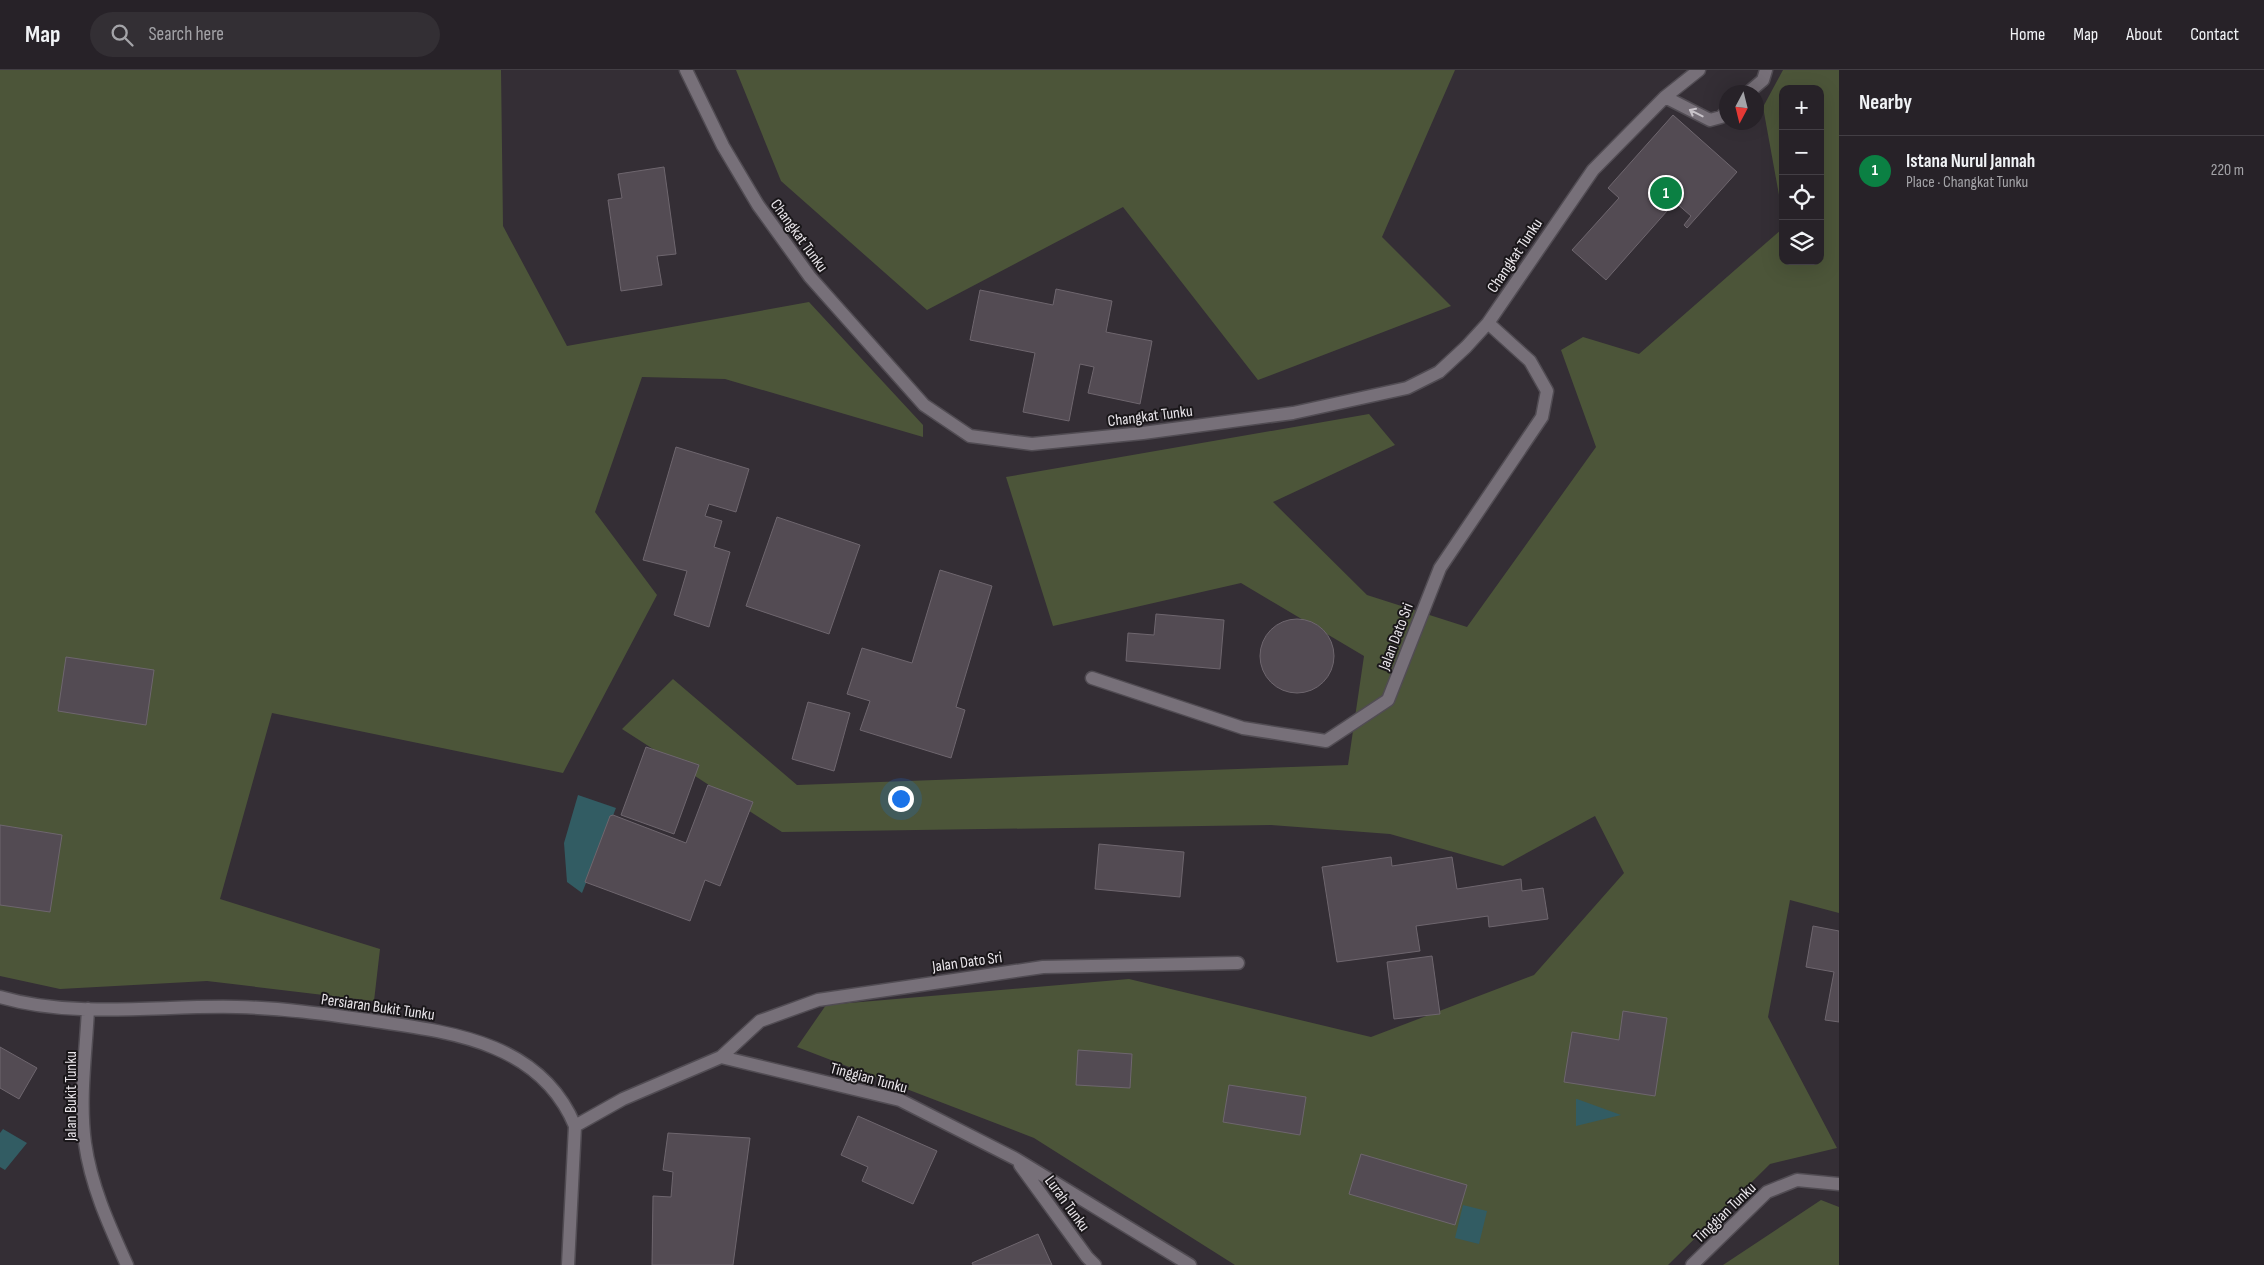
<!DOCTYPE html>
<meta charset="utf-8">
<style>
body{margin:0;font-family:"Sofia Sans Condensed",sans-serif;background:#332f34;color:#f1f3f6}
.controls{position:absolute;right:15px;top:15px;display:grid;overflow:hidden;border-radius:10px;box-shadow:0 5px 20px #0002}
.controls button{width:45px;height:45px;display:grid;place-items:center;padding:0;border:0;border-bottom:1px solid #433f45;background:#272228;color:#f1f3f6;font:25px sans-serif}
.compass{position:absolute;left:1719px;top:15px;width:45px;height:45px;border-radius:50%;background:#272228;box-shadow:0 5px 20px #0002;rotate:187deg}
.you{position:absolute;left:900px;top:728px;width:18px;height:18px;margin:-12px;border:4px solid #fff;border-radius:50%;background:#1a73e8;box-shadow:0 0 0 8px #1a73e833}
.badge{display:grid;place-items:center;width:32px;height:32px;border-radius:50%;background:#0b8043;color:#fff;font-size:16px;font-weight:700}
.pin{position:absolute;translate:-50% -50%;border:2px solid #fff;box-shadow:0 1px 5px #0006}
.list{margin:0;padding:0;list-style:none}
h2{display:flex;justify-content:space-between;align-items:center;height:65px;margin:0;padding:0 20px;font-size:21px}
h2 small{font-size:16px;font-weight:400;color:#a4a4a8}
.list li{display:grid;grid-template-columns:32px 1fr auto;gap:15px;align-items:center;box-sizing:border-box;height:70px;padding:0 20px;border-top:1px solid #433f45}
.list b{display:block;font-size:19px;white-space:nowrap}
.list p{margin:0;font-size:16px;white-space:nowrap;color:#a4a4a8}
.list em{font-size:16px;font-style:normal;color:#a4a4a8}
.icon{flex:none;width:28px;height:28px;fill:none;stroke:currentColor;stroke-width:2;stroke-linecap:round;stroke-linejoin:round}
.map{position:relative;flex:none;width:1839px;height:1195px;overflow:hidden}
header{display:flex;align-items:center;gap:30px;box-sizing:border-box;height:70px;padding:0 25px;background:#272228;border-bottom:1px solid #433f45}
header strong{font-size:24px}
nav{display:flex;gap:28px;margin-inline-start:auto;font-size:18px}
.search{width:350px;height:45px;background:#332f34;display:flex;align-items:center;gap:12px;box-sizing:border-box;padding:0 18px;border-radius:28px;color:#a4a4a8;font-size:19px}
main{display:flex}
aside{flex:1;background:#272228}
.map>svg:first-child{display:block}
</style>
<header>
<strong>Map</strong>
<div class="search"><svg class="icon" aria-label="search" viewBox="0 0 24 24"><circle cx="10" cy="10" r="6"/><path d="M15 15l6 6"/></svg>Search here</div>
<nav><a>Home</a><a>Map</a><a>About</a><a>Contact</a></nav>
</header>
<main>
<div class="map">
<svg width="1839" height="1195" viewBox="0 0 1839 1195">
<rect width="100%" height="100%" fill="#342e35"/>
<path fill="#4c5539" d="M0 0H501L503 156 567 276 809 232 923 355V367L725 309 642 307 595 442 657 525 563 703 272 643 220 829 380 879 374 931 207 911 60 919 0 906Z
M736 0H1455L1382 167 1451 236 1258 310 1123 137 927 240 781 111Z
M1783 0H1839V843L1790 830 1768 947 1837 1078 1770 1094 1668 1195H1235L1034 1068 797 977 826 935 1129 909 1371 967 1534 905 1624 803 1595 746 1503 796 1390 764 1271 755 782 762 622 659 673 609 797 715 1348 695 1364 586 1241 513 1053 556 1006 407 1369 344 1395 375 1273 432 1367 525 1467 557 1596 377 1561 280 1583 267 1639 284 1783 158V191H1820V19H1783V147L1763 37Z
M1821 1130 1839 1137V1195H1723Z"/>
<path fill="#325c63" d="M578 725 616 738 582 823 567 812 564 773Z
M1576 1029H1577L1621 1045 1576 1056Z
M3 1059 27 1073 5 1100 0 1097V1063Z
M1463 1135 1487 1141 1479 1174 1455 1168Z"/>
<path fill="#534b53" stroke="#6e666e" d="M1673 45 1737 102 1687 158 1684 155 1691 146 1675 132 1606 210 1572 180 1619 128 1608 118Z
M664 97 676 184 657 186 662 215 621 221 608 130 622 128 618 104Z
M1056 219 1112 231 1106 262 1152 271 1140 334 1088 323 1094 297 1080 294 1069 351 1023 342 1035 283 970 270 980 220 1053 235Z
M676 377 749 399 736 442 709 434 705 446 722 451 714 477 730 482 709 557 674 545 687 501 643 490Z
M777 447 860 475 829 564 746 536Z
M940 500 992 516 956 637 965 640 951 688 860 660 870 631 847 624 862 578 912 593Z
M1156 544 1224 550 1220 599 1126 591 1128 563 1154 565Z
M1260 586a37 37 0 1 1 74 0a37 37 0 1 1-74 0Z
M66 587 154 600 146 655 58 641Z
M808 632 850 643 834 701 792 689Z
M646 677 699 695 674 764 621 745Z
M708 715 753 732 720 816 705 810 690 851 585 812 610 746 613 745 686 773Z
M0 755 62 765 50 842 0 835Z
M1099 774 1184 782 1180 827 1095 819Z
M1391 787 1392 796 1452 787 1457 819 1521 809 1522 821 1543 818 1548 849 1489 857 1488 846 1416 856 1420 881 1337 892 1322 797Z
M1813 856 1839 861V952L1825 950 1834 902 1806 897Z
M1432 886 1440 944 1394 949 1387 892Z
M1623 941 1667 948 1655 1026 1564 1012 1572 962 1619 970Z
M0 977 37 998 19 1029 0 1018Z
M1078 980 1132 984 1130 1018 1076 1015Z
M1229 1015 1306 1027 1300 1065 1223 1052Z
M858 1046 937 1081 913 1134 862 1111 868 1097 841 1085Z
M668 1063 750 1068 733 1195H652L653 1126 671 1127 673 1102 663 1100Z
M1361 1084 1467 1115 1455 1155 1349 1124Z
M1038 1164 1052 1195H973L972 1193Z"/>
<g fill="none" stroke-linecap="round" stroke-linejoin="round">
<g stroke="#514c53" stroke-width="15">
<path id="street" d="M686 0 723 76 758 135 810 207 924 335 970 366 1032 374 1143 363 1293 343 1407 318 1439 302 1466 277 1488 253 1593 100 1665 27 1699 0
M1749 22 1763 10 1766 0
M1665 27 1710 50 1721 47 1726 42
M1092 608 1243 658 1326 671 1388 630 1440 498 1542 347 1547 321 1530 291 1488 253
M0 927C75 949 160 935 237 937 281 938 325 944 368 950 449 962 540 971 575 1056L568 1195
M88 939C86 982 79 1029 85 1073 91 1116 109 1155 127 1195
M721 987 760 951 818 930 1043 897 1238 893
M575 1056 623 1029 721 987 900 1030 1016 1089 1190 1195
M1020 1095 1087 1187 1095 1195
M1692 1195 1767 1122 1797 1110 1839 1114"/>
</g>
<use href="#street" stroke="#777079" stroke-width="12"/>
</g>
<defs><path id="oneway-shaft" d="M-6 0H5M1.5-3L5.5 0L1.5 3" fill="none" stroke-width="1.6" stroke-linecap="round" stroke-linejoin="round" transform="scale(1.25)"/></defs>
<use stroke="#c8c3c9" href="#oneway-shaft" transform="translate(1696 43) rotate(-153)"/>
<g text-anchor="middle" stroke-width="4" stroke-linejoin="round" paint-order="stroke">
<g font-size="16" fill="#eae6eb" stroke="#1a171a">
<text transform="translate(800 165) rotate(54)" y="6">Changkat Tunku</text>
<text transform="translate(1514 185) rotate(-56)" y="6">Changkat Tunku</text>
<text transform="translate(1150 345) rotate(-7)" y="6">Changkat Tunku</text>
<text transform="translate(1395 566) rotate(-69)" y="6">Jalan Dato Sri</text>
<text transform="translate(967 891) rotate(-8)" y="6">Jalan Dato Sri</text>
<text transform="translate(378 936) rotate(8)" y="6">Persiaran Bukit Tunku</text>
<text transform="translate(869 1007) rotate(15)" y="6">Tinggian Tunku</text>
<text transform="translate(70 1026) rotate(-90)" y="6">Jalan Bukit Tunku</text>
<text transform="translate(1068 1133) rotate(54)" y="6">Lurah Tunku</text>
<text transform="translate(1724 1142) rotate(-44)" y="6">Tinggian Tunku</text>
</g>
</g>
</svg>
<div class="controls">
<button>+</button>
<button>−</button>
<button><svg class="icon" aria-label="locate" viewBox="0 0 24 24"><circle cx="12" cy="12" r="6"/><path d="M12 2v4M12 18v4M2 12h4M18 12h4"/></svg></button>
<button><svg class="icon" aria-label="layers" viewBox="0 0 24 24"><path d="M12 4l9 5-9 5-9-5zM3 14l9 5 9-5"/></svg></button>
</div>
<svg class="compass" viewBox="-18 -18 36 36"><path d="M0-13l5 13h-10z" fill="#e53935"/><path d="M0 13l5-13h-10z" fill="#a4a4a8"/></svg>
<div class="you"></div>
<div class="pin badge" style="left:1666px;top:123px">1</div>
</div>
<aside>
<h2>Nearby<small></small></h2>
<ul class="list">
<li><span class="badge">1</span><div><b>Istana Nurul Jannah</b><p>Place · Changkat Tunku</p></div><em>220 m</em></li>
</ul>
</aside>
</main>
